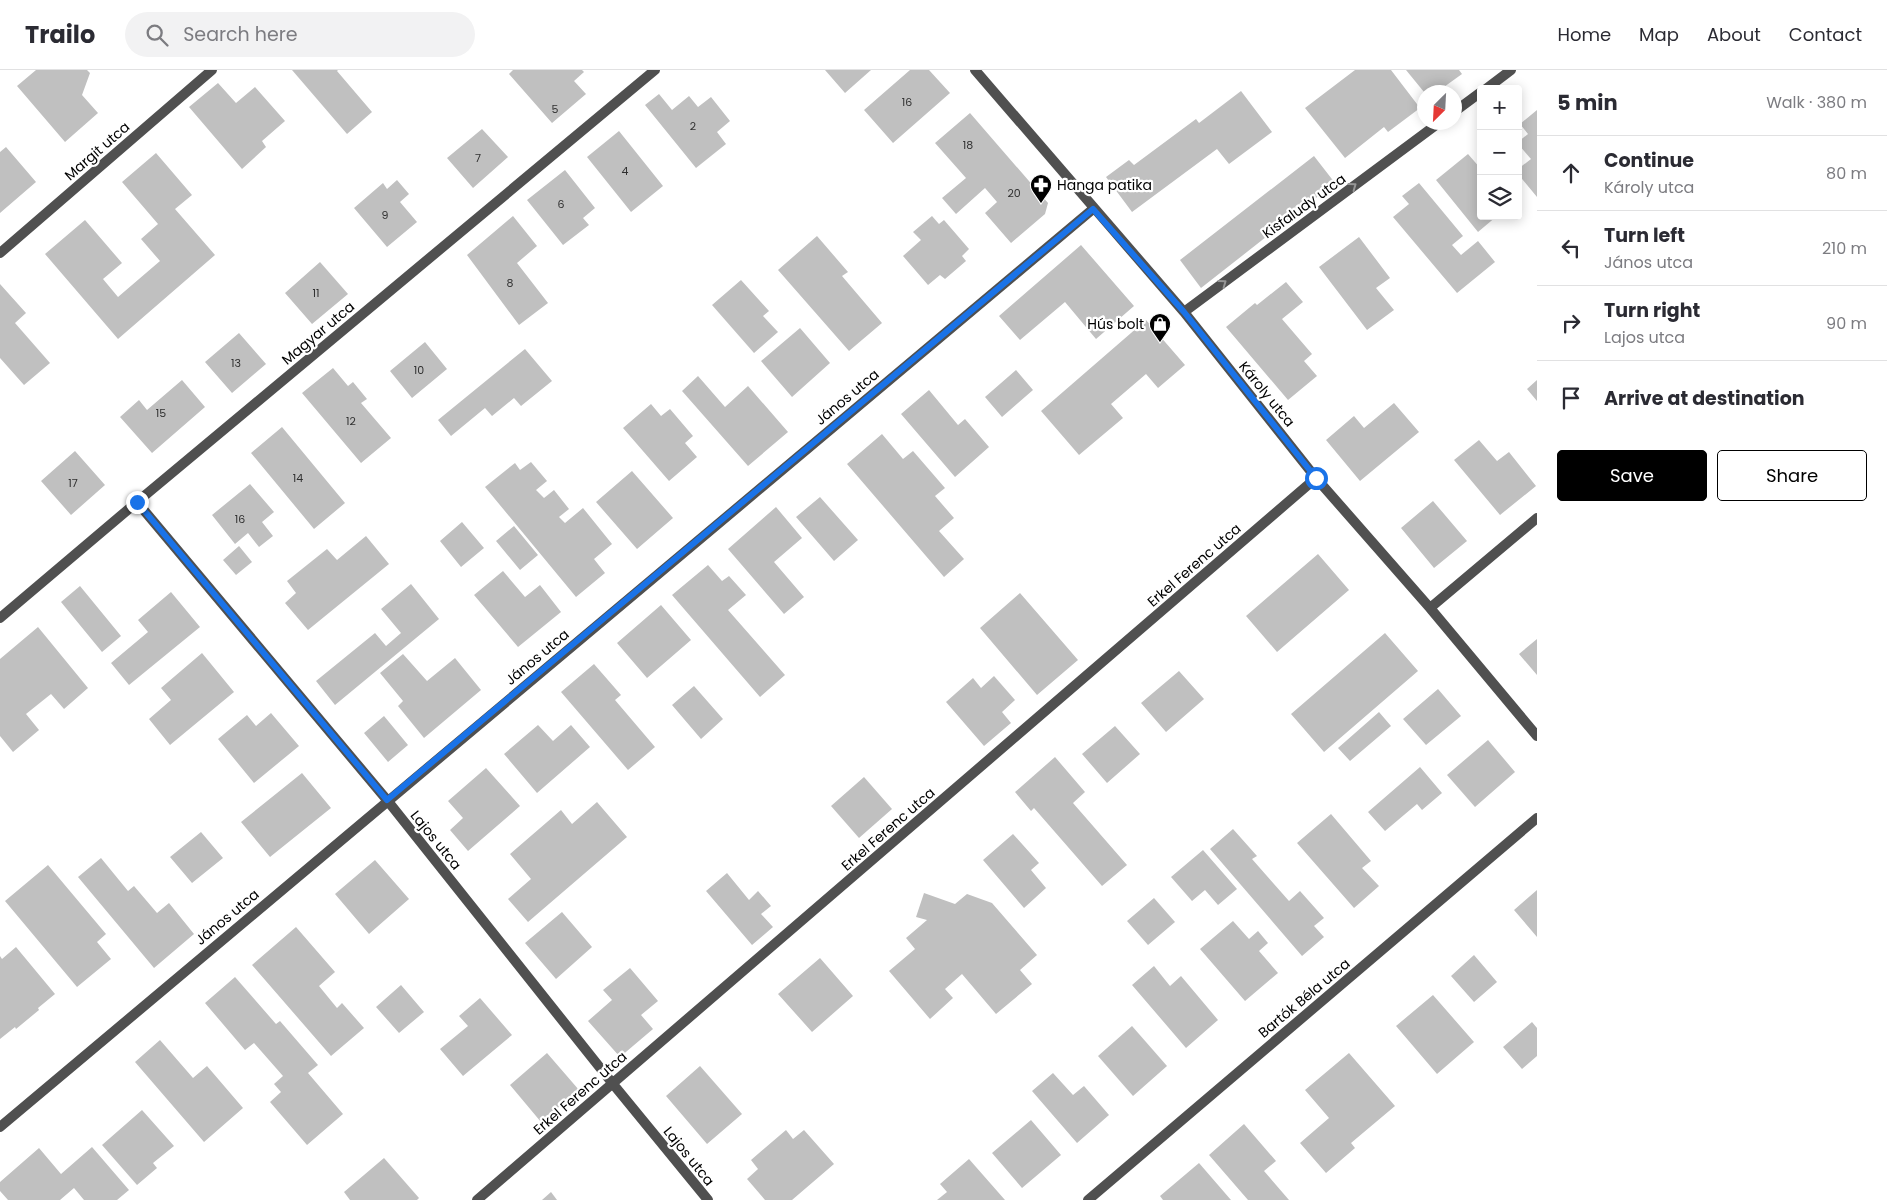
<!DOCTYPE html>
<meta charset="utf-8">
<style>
body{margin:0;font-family:Poppins,sans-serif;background:#f2f2f3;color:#2b2b33}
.controls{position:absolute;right:15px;top:15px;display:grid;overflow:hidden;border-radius:5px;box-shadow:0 2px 12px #0003}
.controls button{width:45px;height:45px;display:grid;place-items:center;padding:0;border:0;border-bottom:1px solid #e1e1e2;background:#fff;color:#2b2b33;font:25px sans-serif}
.compass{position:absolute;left:1417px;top:15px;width:45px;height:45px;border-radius:50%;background:#fff;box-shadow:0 2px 12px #0003;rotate:204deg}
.stop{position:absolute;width:15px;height:15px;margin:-11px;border:4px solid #1a73e8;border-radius:50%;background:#fff}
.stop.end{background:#1a73e8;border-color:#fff;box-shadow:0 1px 5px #0008}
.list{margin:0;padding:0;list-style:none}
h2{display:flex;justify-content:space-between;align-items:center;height:65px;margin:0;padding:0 20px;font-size:21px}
h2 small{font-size:16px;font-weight:400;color:#7c7c81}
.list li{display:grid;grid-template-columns:32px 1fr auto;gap:15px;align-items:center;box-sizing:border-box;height:75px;padding:0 20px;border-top:1px solid #e1e1e2}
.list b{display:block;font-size:19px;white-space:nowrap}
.list p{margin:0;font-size:16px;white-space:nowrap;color:#7c7c81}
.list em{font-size:16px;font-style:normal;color:#7c7c81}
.actions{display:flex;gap:10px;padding:15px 20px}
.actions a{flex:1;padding:11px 0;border:1px solid #000;border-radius:5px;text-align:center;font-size:18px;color:#000}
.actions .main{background:#000;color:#fff}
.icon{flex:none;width:28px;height:28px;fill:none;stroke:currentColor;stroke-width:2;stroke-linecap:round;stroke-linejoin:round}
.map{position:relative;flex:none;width:1537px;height:1130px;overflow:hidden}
header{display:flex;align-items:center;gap:30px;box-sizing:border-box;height:70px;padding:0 25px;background:#fff;border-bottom:1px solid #e1e1e2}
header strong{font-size:24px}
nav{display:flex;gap:28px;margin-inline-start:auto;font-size:18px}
.search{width:350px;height:45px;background:#f2f2f3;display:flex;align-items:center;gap:12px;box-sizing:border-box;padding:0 18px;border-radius:28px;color:#7c7c81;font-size:19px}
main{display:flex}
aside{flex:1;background:#fff}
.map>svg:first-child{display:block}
</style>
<header>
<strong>Trailo</strong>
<div class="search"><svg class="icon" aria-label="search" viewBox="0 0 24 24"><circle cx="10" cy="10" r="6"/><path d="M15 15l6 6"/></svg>Search here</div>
<nav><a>Home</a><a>Map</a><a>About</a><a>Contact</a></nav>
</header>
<main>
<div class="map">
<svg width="1537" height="1130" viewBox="0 0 1537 1130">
<rect width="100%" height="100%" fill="#fff"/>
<path fill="#c0c0c0" d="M36 0H87L90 3 82 25 98 43 65 72 17 16Z
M292 0H338L337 1 372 42 347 64Z
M513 0H582L584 2 574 11 586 24 552 53 509 4Z
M825 0H871L845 23Z
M910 0H929L950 23 893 73 864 40Z
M1355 0H1391L1420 38 1388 62 1384 57 1345 88 1305 38Z
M1406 0H1459L1462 4 1437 22H1424Z
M218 13 236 33 255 17 285 51 262 71 266 77 242 99 189 37Z
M1241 21 1272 62 1229 94 1217 79 1132 142 1106 107 1129 90 1134 95 1196 49 1199 53Z
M659 24 672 40 689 26 698 37 711 27 730 51 717 62 726 74 696 98 645 35Z
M1537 40V127L1518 104V99L1531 89 1518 74V72L1528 64 1520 54Z
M970 43 1048 133 1045 144 1011 173 985 143 997 132 985 118 956 144 942 128 966 108 935 73Z
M482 59 508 87 473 118 447 88Z
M619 61 663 116 631 142 587 87Z
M6 77 36 112 0 143V82Z
M156 83 192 125 175 139 215 185 118 269 45 184 85 150 122 193 103 209 118 227 160 191 141 169 158 154 122 112Z
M1468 84 1481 99V146H1497L1478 162 1436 110Z
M1314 86 1335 113 1201 218 1180 190Z
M565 100 595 138 583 148 589 155 563 175 527 130Z
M397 110 409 124 400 132 417 152 387 177 354 138 383 113 387 119Z
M1419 113 1463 166 1452 175 1461 185 1478 171 1495 192 1457 223 1393 147 1409 134 1402 126Z
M513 146 537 176 517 193 548 233 519 255 467 185Z
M932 146 939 154 944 150 969 179 962 186 966 191 945 209 940 205 928 215 903 186 921 170 913 162Z
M817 166 848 202 842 206 882 253 849 281 778 200Z
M1359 167 1390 208 1376 218 1394 240 1367 260 1319 197Z
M1081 175 1134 236 1096 269 1065 232 1020 270 999 246Z
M320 192 348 224 312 254 285 223Z
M741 210 769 241 763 246 778 262 754 283 712 235Z
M1286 212 1303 232 1282 249 1312 284 1304 291 1317 306 1288 330 1226 257 1255 233 1257 235Z
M0 214 26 243 15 253 50 293 24 315 0 288Z
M1146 250 1185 295 1158 318 1146 304 1111 334 1123 348 1079 385 1041 341Z
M800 258 830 293 792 327 761 291Z
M239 263 266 294 232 323 205 292Z
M425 272 447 299 412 328 390 301Z
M525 279 552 311 521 336 514 328 492 346 485 338 451 366 438 350Z
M333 298 348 316 353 312 367 329 361 333 391 368 361 393 302 323Z
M1016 300 1033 320 1002 347 985 327Z
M698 306 725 337 748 316 788 362 748 396 682 321Z
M182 310 205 337 152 383 120 347 139 330 147 340Z
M1537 310V331L1527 319Z
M929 320 958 355 965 349 989 377 955 407 901 344Z
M1394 333 1419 362 1360 411 1326 370 1354 346 1364 358Z
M651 334 661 346 670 339 693 366 685 373 697 387 669 411 623 358Z
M282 357 345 433 314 459 251 383Z
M882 364 903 389 913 381 945 418 935 426 954 448 939 461 964 489 944 507 847 394Z
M1479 370 1497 391 1509 382 1536 416 1500 445 1454 390Z
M75 381 105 415 71 445 41 411Z
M531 392 547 411 536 420 544 428 554 420 569 439 559 447 565 453 583 438 612 474 594 489 605 503 576 527 485 417 515 393 520 400Z
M632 401 673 448 637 479 596 432Z
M250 414 274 442 262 452 273 466 259 477 248 463 235 474 212 445Z
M820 427 858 470 834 491 796 447Z
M1433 431 1467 471 1434 498 1401 458Z
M776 437 802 468 774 492 804 527 784 544 728 479Z
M462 452 484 478 461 497 440 471Z
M514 456 538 485 520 500 496 471Z
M366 466 389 494 308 560 285 533 296 523 287 511 327 479 337 490Z
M239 476 252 492 236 505 223 490Z
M1318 484 1349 520 1277 582 1246 546Z
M708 495 722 511 729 506 746 525 728 540 785 605 760 627 672 525Z
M503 501 525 527 540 515 561 542 518 577 474 525Z
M411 514 439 549 335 635 316 611 375 563 386 576 401 563 381 539Z
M80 516 121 566 102 582 61 532Z
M171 522 200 557 129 615 111 593 148 562 138 550Z
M1020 523 1078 590 1037 625 980 558Z
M661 535 691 570 647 608 617 573Z
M38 557 88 618 64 639 51 624 26 644 39 660 13 682 0 666V589Z
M1385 563 1418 601 1324 682 1291 644Z
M1537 569V605L1519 584Z
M202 583 234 622 170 675 149 649 171 630 161 618Z
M403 584 427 611 455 588 481 620 424 668 398 636 403 631 380 603Z
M594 594 621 625 615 630 655 677 628 700 561 622Z
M1179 601 1204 629 1166 662 1141 633Z
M994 606 1015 630 1002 642 1011 653 984 676 946 632 973 608 981 618Z
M694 616 723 649 701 669 672 635Z
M1438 619 1461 646 1426 675 1403 649Z
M1379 642 1391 656 1350 691 1338 678Z
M271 643 299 676 254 713 218 669 247 645 256 656Z
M384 646 408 675 388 692 364 663Z
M538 655 553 671 571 655 590 677 537 723 504 684Z
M1115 656 1140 684 1107 713 1082 684Z
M1488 670 1515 702 1475 737 1447 705Z
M1055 687 1085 722 1073 733 1127 795 1102 816 1034 738 1031 741 1015 722Z
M1420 697 1442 723 1422 740 1417 734 1385 761 1368 742Z
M486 698 520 736 468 781 450 760 463 748 448 731Z
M302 703 331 738 270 787 241 752Z
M864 707 892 739 859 768 831 736Z
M597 732 627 767 528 852 508 829 531 809 510 784 561 740 572 754Z
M1331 744 1371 791 1362 798 1379 816 1354 838 1297 773Z
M1233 759 1257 786 1252 789 1289 831 1300 821 1324 848 1314 856 1324 867 1302 886 1210 779Z
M201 762 223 788 192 813 170 787Z
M1013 764 1039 793 1031 800 1046 818 1024 838 983 790Z
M1203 780 1237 819 1218 835 1205 820 1192 831 1171 807Z
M101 788 128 821 134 816 157 843 169 833 194 864 154 898 78 807Z
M375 790 409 829 369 864 335 824Z
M48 795 106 864 97 872 111 889 77 917 5 831Z
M727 803 749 830 758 821 771 836 761 844 773 857 752 875 706 821Z
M1537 820V867L1514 840Z
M924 823 955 834 967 824 992 833 1037 885 1020 900 1032 914 996 944 962 904 945 919 953 928 930 949 889 901 915 879 906 868 927 850 916 847Z
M1154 828 1175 852 1148 875 1127 851Z
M562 842 592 877 556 909 525 873Z
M1233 851 1249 869 1258 861 1268 873 1259 881 1278 903 1245 931 1200 879Z
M296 857 335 902 319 916 337 938 342 933 364 958 331 986 252 895Z
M16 877 55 924 38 938 39 940 16 959 15 957 0 969V886L2 889Z
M1474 885 1497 912 1474 932 1451 906Z
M820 888 853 926 812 962 778 924Z
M1154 896 1170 916 1181 906 1218 950 1186 978 1132 915Z
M630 898 658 931 641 945 653 959 620 987 588 951 612 930 603 920Z
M235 907 276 954 280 951 318 995 308 1003 343 1044 307 1075 270 1032 281 1022 274 1014 283 1006 254 973 245 980 205 933Z
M401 915 424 942 399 963 376 937Z
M1433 925 1474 972 1437 1004 1396 956Z
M480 928 512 965 463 1006 440 979 468 956 459 946Z
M1532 952 1537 958V986L1522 999 1503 977Z
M1132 956 1167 996 1133 1026 1098 986Z
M160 970 193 1008 207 996 243 1038 204 1072 135 992Z
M547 983 579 1020 541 1052 510 1015Z
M1349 983 1395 1036 1351 1073 1355 1078 1326 1103 1300 1073 1329 1048 1305 1020Z
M700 996 742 1044 707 1074 666 1026Z
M1053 1003 1073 1025 1084 1016 1109 1045 1077 1073 1032 1021Z
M142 1040 174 1076 153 1093 157 1098 137 1115 102 1075Z
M1031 1050 1061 1085 1022 1118 992 1083Z
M1244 1054 1276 1091 1264 1101 1289 1130H1248L1209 1085Z
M786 1060 793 1069 804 1060 834 1094 792 1130H765L747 1109 758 1099 751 1090Z
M92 1077 129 1120 117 1130H84L74 1118 60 1130H8L0 1121V1112L39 1078 61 1104Z
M384 1088 419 1128 417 1130H350L344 1122Z
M969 1089 976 1097 1005 1130H937L947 1122 940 1114Z
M1199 1093 1231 1130H1163L1160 1126Z
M551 1122 557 1130H542Z"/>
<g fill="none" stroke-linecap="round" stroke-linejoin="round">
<path stroke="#505050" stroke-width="10" d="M975 0 1184 242 1316 408 1430 538 1537 666
M1486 19 1511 0
M1454 42 1481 22
M0 183 212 0
M1184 242 1440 52
M137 432 387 730 613 1014 708 1130
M1430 538 1537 448
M0 548 137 432 655 0
M0 1057 1093 139
M477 1130 1316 408
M1088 1130 1537 748"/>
</g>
<defs><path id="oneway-chevron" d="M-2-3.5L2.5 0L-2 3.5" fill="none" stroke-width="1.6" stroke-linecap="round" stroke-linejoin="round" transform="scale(1.25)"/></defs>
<g stroke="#969696">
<use href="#oneway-chevron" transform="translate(1353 116) rotate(-36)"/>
<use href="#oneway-chevron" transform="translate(1223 213) rotate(-36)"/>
</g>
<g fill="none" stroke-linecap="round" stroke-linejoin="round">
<path stroke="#1a73e8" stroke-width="6" d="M137 432 387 730 1093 139 1184 242 1316 408"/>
</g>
<defs>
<g id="pharmacy-pin" transform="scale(1.125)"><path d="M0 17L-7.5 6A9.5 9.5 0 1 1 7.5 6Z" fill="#000" stroke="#fff"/><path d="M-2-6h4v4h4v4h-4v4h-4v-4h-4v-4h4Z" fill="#fff"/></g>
<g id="shop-pin" transform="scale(1.125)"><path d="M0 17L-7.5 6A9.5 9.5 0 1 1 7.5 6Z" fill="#000" stroke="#fff"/><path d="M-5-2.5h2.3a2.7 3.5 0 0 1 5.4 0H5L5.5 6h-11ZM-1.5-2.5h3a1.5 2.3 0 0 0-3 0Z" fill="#fff"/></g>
</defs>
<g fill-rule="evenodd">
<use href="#pharmacy-pin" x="1041" y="115"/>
<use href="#shop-pin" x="1160" y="254"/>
</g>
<g text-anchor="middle" stroke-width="4.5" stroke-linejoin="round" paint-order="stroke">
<g font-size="11" fill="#303030">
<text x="907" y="36">16</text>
<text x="555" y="43">5</text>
<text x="693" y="60">2</text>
<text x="968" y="79">18</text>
<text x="478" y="92">7</text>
<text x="625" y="105">4</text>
<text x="1014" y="127">20</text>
<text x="561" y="138">6</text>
<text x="385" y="149">9</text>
<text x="510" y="217">8</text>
<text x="316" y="227">11</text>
<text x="236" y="297">13</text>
<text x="419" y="304">10</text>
<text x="161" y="347">15</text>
<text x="351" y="355">12</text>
<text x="298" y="412">14</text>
<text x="73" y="417">17</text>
<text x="240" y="453">16</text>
</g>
<g font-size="14" fill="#000" stroke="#fff">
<text transform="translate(97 81) rotate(-41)" y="5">Margit utca</text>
<text transform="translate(1304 136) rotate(-36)" y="5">Kisfaludy utca</text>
<text transform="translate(318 263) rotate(-40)" y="5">Magyar utca</text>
<text transform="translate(1267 324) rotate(51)" y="5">Károly utca</text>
<text transform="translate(847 327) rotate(-40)" y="5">János utca</text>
<text transform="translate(1194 495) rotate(-41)" y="5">Erkel Ferenc utca</text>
<text transform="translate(537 587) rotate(-40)" y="5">János utca</text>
<text transform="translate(888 759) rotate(-41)" y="5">Erkel Ferenc utca</text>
<text transform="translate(436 770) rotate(51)" y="5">Lajos utca</text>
<text transform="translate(227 847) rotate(-40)" y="5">János utca</text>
<text transform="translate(1304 928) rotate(-40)" y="5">Bartók Béla utca</text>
<text transform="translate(580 1023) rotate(-41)" y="5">Erkel Ferenc utca</text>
<text transform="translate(689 1086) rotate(51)" y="5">Lajos utca</text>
</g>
<g font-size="14" fill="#000" stroke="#fff" text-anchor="start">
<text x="1057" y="120">Hanga patika</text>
<text x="1144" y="259" text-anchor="end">Hús bolt</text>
</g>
</g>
</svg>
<div class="controls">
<button>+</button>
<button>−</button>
<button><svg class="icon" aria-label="layers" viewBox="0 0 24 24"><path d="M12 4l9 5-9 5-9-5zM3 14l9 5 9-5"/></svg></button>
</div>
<svg class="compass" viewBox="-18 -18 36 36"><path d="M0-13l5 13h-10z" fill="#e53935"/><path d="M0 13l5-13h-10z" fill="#7c7c81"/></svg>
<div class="stop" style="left:1316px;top:408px"></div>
<div class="stop end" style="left:137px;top:432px"></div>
</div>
<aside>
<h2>5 min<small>Walk · 380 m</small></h2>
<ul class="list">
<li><svg class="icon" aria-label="ahead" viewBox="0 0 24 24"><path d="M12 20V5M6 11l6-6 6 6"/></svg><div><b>Continue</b><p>Károly utca</p></div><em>80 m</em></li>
<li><svg class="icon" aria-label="left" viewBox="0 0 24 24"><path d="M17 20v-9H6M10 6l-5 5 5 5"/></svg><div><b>Turn left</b><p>János utca</p></div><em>210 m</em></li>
<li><svg class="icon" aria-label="right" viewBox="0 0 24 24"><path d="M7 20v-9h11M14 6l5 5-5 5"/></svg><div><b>Turn right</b><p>Lajos utca</p></div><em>90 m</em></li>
<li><svg class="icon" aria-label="arrive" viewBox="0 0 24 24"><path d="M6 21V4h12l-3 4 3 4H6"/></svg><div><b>Arrive at destination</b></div></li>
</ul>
<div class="actions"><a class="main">Save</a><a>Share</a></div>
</aside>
</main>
